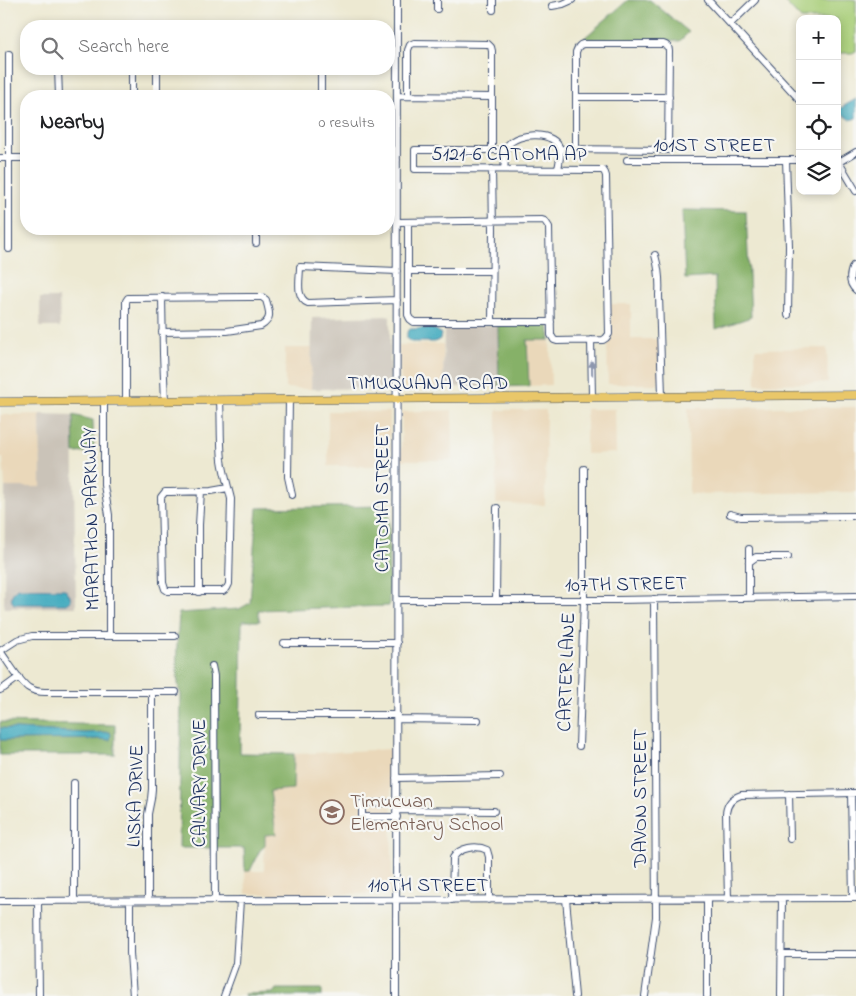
<!DOCTYPE html>
<meta charset="utf-8">
<style>
body{margin:0;font-family:"Indie Flower",sans-serif;background:#f2f2f2;color:#202124}
.controls{position:absolute;right:15px;top:15px;display:grid;overflow:hidden;border-radius:10px;box-shadow:0 2px 8px #0003}
.controls button{width:45px;height:45px;display:grid;place-items:center;padding:0;border:0;border-bottom:1px solid #e0e0e0;background:#fff;color:#202124;font:25px sans-serif}
.list{margin:0;padding:0;list-style:none}
h2{display:flex;justify-content:space-between;align-items:center;height:65px;margin:0;padding:0 20px;font-size:21px}
h2 small{font-size:16px;font-weight:400;color:#757577}
.icon{flex:none;width:28px;height:28px;fill:none;stroke:currentColor;stroke-width:2;stroke-linecap:round;stroke-linejoin:round}
.map{position:relative;flex:none;width:856px;height:996px;overflow:hidden}
.search{position:absolute;background:#fff;box-shadow:0 2px 8px #0003;left:20px;top:20px;width:375px;height:55px;display:flex;align-items:center;gap:12px;box-sizing:border-box;padding:0 18px;border-radius:20px;color:#757577;font-size:19px}
.panel{position:absolute;background:#fff;box-shadow:0 2px 8px #0003;left:20px;top:90px;width:375px;height:145px;border-radius:20px}
.map>svg:first-child{display:block}
</style>
<div class="map">
<svg width="856" height="996" viewBox="0 0 856 996">
<rect width="100%" height="100%" fill="#f6f6f2"/>
<filter id="ink" filterUnits="userSpaceOnUse"><feTurbulence type="fractalNoise" baseFrequency=".02" numOctaves="2"/><feDisplacementMap in="SourceGraphic" scale="10" xChannelSelector="R" yChannelSelector="G"/><feConvolveMatrix kernelMatrix="1 2 1 2 8 2 1 2 1" color-interpolation-filters="sRGB"/></filter>
<filter id="wash" filterUnits="userSpaceOnUse"><feTurbulence type="fractalNoise" baseFrequency=".0096" numOctaves="4" result="noise"/><feDisplacementMap in="SourceGraphic" scale="20" xChannelSelector="R" yChannelSelector="G"/><feGaussianBlur stdDeviation="1.12" result="paint"/><feColorMatrix in="noise" values="0 0 0 0 0 0 0 0 0 0 0 0 0 0 0 0 0 1.4 0 .05"/><feComposite in="paint" operator="in"/></filter>
<g filter="url(#wash)">
<rect width="100%" height="100%" fill="#ede9d2"/>
<path fill="#ead8ba" d="M611 304H631V339H659V384H608L607 341 612 337Z
M527 340H550L551 385 529 386Z
M443 344V387L402 388 401 384 399 345Z
M285 348H312L311 389 285 388Z
M827 348 828 383 756 384 755 349Z
M784 407H856V492L689 494 688 408Z
M586 409H615L616 453 586 454Z
M452 410 453 460H401L402 412Z
M497 410H546L545 505 496 504Z
M328 411 390 412 389 466H328Z
M40 414 41 487H5L3 458H0V415Z
M391 749 392 894H246L245 871H264L265 834 276 833 269 791 293 789 294 754Z"/>
<path fill="#cac3b8" d="M40 298H59L60 327H40Z
M390 316V379L389 388 311 389 312 318Z
M498 325 499 387H443L444 326Z
M40 414 73 415 76 607 4 608 5 487H41Z"/>
<path fill="#a8ce78" stroke="#627e6b" d="M783 0H856V51L852 53H837V19H801Z"/>
<path fill="#86b168" stroke="#507063" d="M628 0H650L689 32 680 41 583 39Z
M682 210 746 211 751 317 716 329 715 277 685 279Z
M498 325H548L550 340H527L529 386 499 387Z
M73 415 93 420 94 452 74 453Z
M389 506V606L258 610 260 621H242L240 753 294 754 293 789 270 791 276 834 265 835V846L260 850 250 871H245L244 848H179L181 695C173 675 178 635 179 613L239 609 250 603 257 508Z
M0 722 115 725V755H0V740L100 739 110 740V732L85 733 0 728Z
M276 989H322V996H244V994L273 993Z"/>
<path fill="#3da9bd" stroke="#2c6c8e" d="M856 99V118L851 120 837 110Z
M410 329C420 329 435 325 441 334L440 339 435 342H411L407 339V332Z
M17 588 65 589 70 596 71 601 67 604H14C9 598 12 593 17 588Z
M0 728 85 733 110 732 111 735 110 740 100 739 0 740Z"/>
</g>
<g filter="url(#ink)">
<g fill="none" stroke-linecap="round" stroke-linejoin="round">
<g stroke="#3a4b6f" stroke-width="8">
<path id="minor" d="M437 0V9
M708 0 800 100
M552 6 563 4 572 0
M493 10V0
M730 24 755 0
M9 54V249
M58 69 59 96
M132 69V96
M321 69V96
M157 96V69
M397 96 492 97
M408 96V50L410 45 414 43 488 44 491 47 492 51V150
M576 97H669
M560 149 668 150 669 51C669 47 667 45 663 44H583C579 45 578 47 576 52V150
M0 158H26
M837 159 856 191
M389 160H397
M627 160H800
M786 160 789 246 788 315
M839 162 856 152
M492 169 493 229 492 322
M504 169C505 164 505 151 507 146 518 131 557 131 560 150 561 155 559 164 558 169
M397 222 542 220 545 221 549 227 551 335 554 340 557 341 603 340 606 338 609 334 606 176 605 173 603 170 415 169V150H506
M408 222V315L410 319 414 322H551
M256 229V243
M655 255C659 269 660 281 659 295L662 396
M853 266C849 275 848 283 856 290
M408 271H492
M162 297 163 354 165 401
M397 300 308 303C295 298 300 279 300 267L397 271
M591 340 592 397
M289 399 288 477 292 495
M220 400C221 420 220 440 222 460 224 474 228 486 231 499L229 584 227 588 223 591H168L165 589 163 583 161 497 165 492H170L211 491 228 488
M104 401V485L109 515V636
M126 401V301L128 298 249 297H262L266 300C269 311 273 319 261 326L227 331 162 332
M730 514 741 517 856 516
M749 562 756 557H788
M199 592V525L201 491
M749 598V549
M397 600H616L856 596
M496 600 497 508
M284 643H397
M0 651C7 660 20 683 29 688 34 691 39 692 45 692H176
M0 651 17 640 32 636H175
M212 666 214 676 215 900
M0 690 4 688 19 677
M259 715H397
M397 719 478 720
M579 746 584 600V469
M396 778 500 776
M74 783V901
M851 793 853 898
M789 794 790 839
M397 803H362V817H397
M397 810 494 811
M566 899 575 996
M728 899 726 813C727 804 732 798 741 795L856 793
M148 900V814L151 799 152 789V692
M452 900 453 858C459 847 477 845 487 850L489 857V900
M0 901 856 898
M38 901 39 996
M130 901V953L133 996
M781 954H856
M224 996 236 963 240 900
M396 996 397 0
M645 996 656 917 654 599
M707 996V899
M781 996 782 899"/>
</g>
<g stroke="#3a4b6f" stroke-width="9">
<path id="major" d="M0 402 856 395"/>
</g>
<use href="#minor" stroke="#fff" stroke-width="6"/>
<use href="#major" stroke="#e9c769" stroke-width="8"/>
</g>
<defs><path id="oneway-solid" d="M-6-.8H1V-3.2L6.5 0L1 3.2V.8H-6Z" transform="scale(1.25)"/></defs>
<use fill="#8d97ae" href="#oneway-solid" transform="translate(592 368) rotate(-91)"/>
</g>
<defs>
<g id="school-ring" transform="scale(1.25)"><circle r="9.5" fill="#f6f6f2" stroke="#8d6e63" stroke-width="1.5"/><path d="M0-5L7-2L0 1L-7-2ZM-4 1L0 2.5L4 1V4Q0 6-4 4Z" fill="#8d6e63"/></g>
</defs>
<g fill-rule="evenodd">
<use href="#school-ring" x="332" y="812"/>
</g>
<g text-anchor="middle" stroke-width="4.5" stroke-linejoin="round" paint-order="stroke">
<g font-size="20" fill="#1b2f5e" stroke="#f6f6f2">
<text x="714" y="151">101ST STREET</text>
<text x="509" y="160">5121-6 CATOMA AP</text>
<text x="428" y="389">TIMUQUANA ROAD</text>
<text transform="translate(381 498) rotate(-90)" y="7">CATOMA STREET</text>
<text transform="translate(90 519) rotate(-91)" y="7">MARATHON PARKWAY</text>
<text transform="translate(626 583) rotate(-1)" y="7">107TH STREET</text>
<text transform="translate(565 672) rotate(-88)" y="7">CARTER LANE</text>
<text transform="translate(198 783) rotate(-90)" y="7">CALVARY DRIVE</text>
<text transform="translate(134 796) rotate(-88)" y="7">LISKA DRIVE</text>
<text transform="translate(639 798) rotate(-90)" y="7">DAVON STREET</text>
<text x="428" y="891">110TH STREET</text>
</g>
<g font-size="20" fill="#785e54" stroke="#f6f6f2" text-anchor="start">
<text x="350" y="807">Timucuan<tspan x="350" dy="23">Elementary School</tspan></text>
</g>
</g>
</svg>
<div class="controls">
<button>+</button>
<button>−</button>
<button><svg class="icon" aria-label="locate" viewBox="0 0 24 24"><circle cx="12" cy="12" r="6"/><path d="M12 2v4M12 18v4M2 12h4M18 12h4"/></svg></button>
<button><svg class="icon" aria-label="layers" viewBox="0 0 24 24"><path d="M12 4l9 5-9 5-9-5zM3 14l9 5 9-5"/></svg></button>
</div>
<div class="search"><svg class="icon" aria-label="search" viewBox="0 0 24 24"><circle cx="10" cy="10" r="6"/><path d="M15 15l6 6"/></svg>Search here</div>
<section class="panel">
<h2>Nearby<small>0 results</small></h2>
<ul class="list">
</ul>
</section>
</div>
